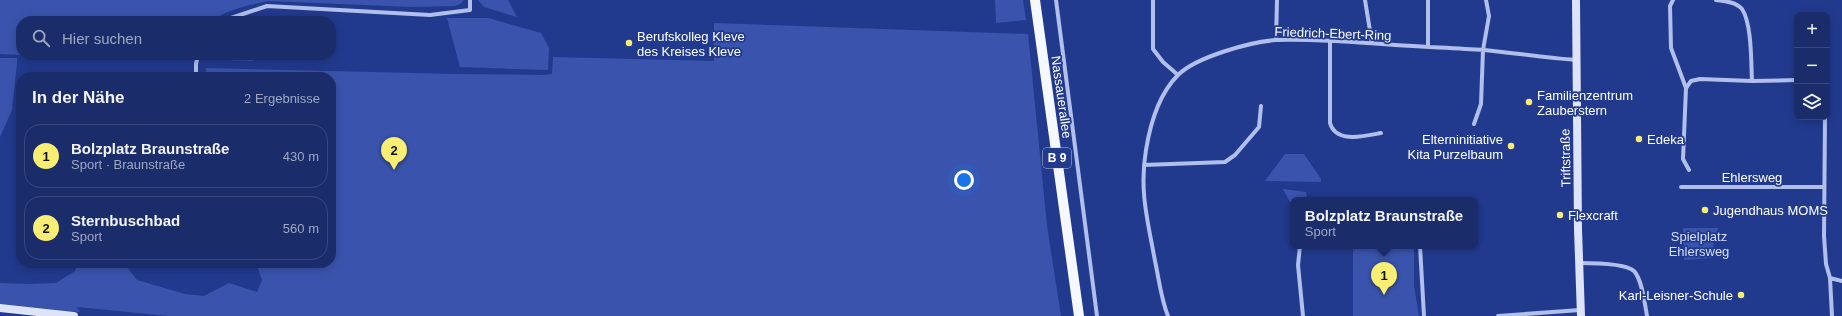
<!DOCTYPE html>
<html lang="de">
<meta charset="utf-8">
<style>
body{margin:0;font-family:Helvetica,sans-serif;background:#233470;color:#f1f3f6}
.controls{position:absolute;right:12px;top:12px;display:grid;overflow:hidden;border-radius:8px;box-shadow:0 2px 10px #0003}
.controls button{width:36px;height:36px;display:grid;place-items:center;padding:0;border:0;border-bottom:1px solid #38487e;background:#1a2c6a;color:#f1f3f6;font:20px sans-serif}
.you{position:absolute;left:964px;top:180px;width:14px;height:14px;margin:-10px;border:3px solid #fff;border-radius:50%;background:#1a73e8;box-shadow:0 0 0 6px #1a73e833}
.badge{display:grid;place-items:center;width:26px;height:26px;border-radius:50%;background:#f7ee73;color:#111;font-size:13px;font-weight:700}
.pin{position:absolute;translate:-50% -33px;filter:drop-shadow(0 1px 2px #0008)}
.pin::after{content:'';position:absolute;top:21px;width:14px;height:12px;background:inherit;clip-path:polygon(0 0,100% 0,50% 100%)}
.popup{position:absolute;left:1290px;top:197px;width:188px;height:52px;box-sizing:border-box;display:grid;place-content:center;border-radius:8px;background:#1a2c6a;filter:drop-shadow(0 1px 3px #0005);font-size:13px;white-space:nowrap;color:#9fa7c1}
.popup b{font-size:15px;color:#f1f3f6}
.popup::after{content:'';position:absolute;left:50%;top:100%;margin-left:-8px;border:8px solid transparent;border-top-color:#1a2c6a}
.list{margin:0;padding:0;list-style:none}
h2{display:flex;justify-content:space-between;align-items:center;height:52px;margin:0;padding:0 16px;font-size:17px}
h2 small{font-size:13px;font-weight:400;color:#9fa7c1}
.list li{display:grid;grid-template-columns:26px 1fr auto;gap:12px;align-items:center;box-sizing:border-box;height:64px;margin:0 8px 8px;padding:0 8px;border:1px solid #38487e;border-radius:16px}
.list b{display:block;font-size:15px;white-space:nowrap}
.list p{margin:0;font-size:13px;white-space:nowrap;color:#9fa7c1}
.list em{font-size:13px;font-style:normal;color:#9fa7c1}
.icon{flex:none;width:22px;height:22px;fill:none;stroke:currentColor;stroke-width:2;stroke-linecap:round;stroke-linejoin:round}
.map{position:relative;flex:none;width:1842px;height:316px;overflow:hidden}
.search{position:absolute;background:#1a2c6a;box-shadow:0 2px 10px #0003;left:16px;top:16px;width:320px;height:44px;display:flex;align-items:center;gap:10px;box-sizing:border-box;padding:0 14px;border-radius:16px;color:#9fa7c1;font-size:15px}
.panel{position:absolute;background:#1a2c6a;box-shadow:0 2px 10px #0003;left:16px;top:72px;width:320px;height:196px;border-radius:16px}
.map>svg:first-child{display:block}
</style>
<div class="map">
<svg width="1842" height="316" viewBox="0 0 1842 316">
<rect width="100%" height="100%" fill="#223a8e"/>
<path fill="#3a54ad" d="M0 0H464L460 4 455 6 412 7 269 1C249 5 228 9 211 21H21V55L0 54Z
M478 0H508L517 17 484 7Z
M995 0H1023L1026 20 996 23Z
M447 18H488L541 33 549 48 548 70 460 67Z
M714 23 1028 34 1047 226 1061 316H169L77 307 80 312 0 304V283L29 284 56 283 75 271 78 263H124L137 280 185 294 204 296 229 283 257 292 262 280 256 263H331V77H205L206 68 456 74 545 75 552 74 553 57 714 61Z
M36 55H188L184 59Z
M203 55H253V61L202 59Z
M0 58H17V63L12 110 0 137Z
M1285 154H1304L1321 179V182L1265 181Z
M1283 189 1306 192 1307 197 1303 200H1293V202H1290Z
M1683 228H1718L1711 253 1712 258 1684 260Z
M1353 246H1414V286L1419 316H1353Z"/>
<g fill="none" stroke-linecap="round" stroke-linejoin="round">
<path stroke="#b1bfec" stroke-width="4" d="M1056 0 1097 316
M1153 0V49L1163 62 1178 75
M1365 0 1372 43
M1673 0 1670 6 1671 48 1686 88 1691 81 1700 79 1752 81 1797 80
M1716 0C1724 1 1736 2 1742 9 1752 24 1751 63 1752 81
M222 21 267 6 430 15 470 10V0
M1276 40 1277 0
M1330 42V123C1336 144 1365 136 1381 133
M1428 47V0
M196 77V64L198 55
M1686 88 1683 159 1689 170
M1825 117 1824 236 1826 264 1830 278 1832 316
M1474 124 1481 104 1483 50 1489 16 1486 0
M1144 165 1225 162 1235 155 1259 127 1261 106
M1681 187H1824
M1300 246 1298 265 1303 316
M1420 246 1424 316
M1579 263C1591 263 1625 263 1634 271 1642 279 1645 305 1647 316
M1830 278 1842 281
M1168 316C1161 299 1159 279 1155 261 1148 222 1139 191 1146 150 1150 125 1159 94 1178 75 1196 57 1250 42 1276 40 1316 39 1356 42 1395 45 1425 47 1455 48 1484 50 1515 53 1546 58 1576 60
M1498 316 1580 310"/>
<path stroke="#dde3f9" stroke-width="8" d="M1576 0 1578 229 1581 316
M0 308 74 316"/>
<path stroke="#f6f8ff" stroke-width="10" d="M1035 0 1079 316"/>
</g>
<g fill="#f7ee73" stroke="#223a8e" stroke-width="1.5">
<circle cx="629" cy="43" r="4"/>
<circle cx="1529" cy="102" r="4"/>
<circle cx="1639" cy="139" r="4"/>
<circle cx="1511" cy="146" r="4"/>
<circle cx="1705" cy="210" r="4"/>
<circle cx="1560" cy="215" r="4"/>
<circle cx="1741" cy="295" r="4"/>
</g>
<g text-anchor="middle" stroke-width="3.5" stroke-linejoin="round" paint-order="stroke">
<rect fill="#223a8e" stroke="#bdc4dd" stroke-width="1" x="1043" y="148" width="28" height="20" rx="3"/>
<g font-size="12" font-weight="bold" fill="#fff">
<text x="1057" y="162">B 9</text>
</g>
<g font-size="13" fill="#fff" stroke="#223a8e">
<text transform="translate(1333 33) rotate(2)" y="5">Friedrich-Ebert-Ring</text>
<text transform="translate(1062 97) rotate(82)" y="5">Nassauerallee</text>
<text transform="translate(1565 158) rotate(-91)" y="5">Triftstraße</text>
<text x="1752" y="182">Ehlersweg</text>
</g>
<g font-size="13" fill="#fff" stroke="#223a8e" text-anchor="start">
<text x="637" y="41">Berufskolleg Kleve<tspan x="637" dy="15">des Kreises Kleve</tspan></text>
<text x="1537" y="100">Familienzentrum<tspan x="1537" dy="15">Zauberstern</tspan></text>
<text x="1503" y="144" text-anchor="end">Elterninitiative<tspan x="1503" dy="15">Kita Purzelbaum</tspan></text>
<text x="1647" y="144">Edeka</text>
<text x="1713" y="215">Jugendhaus MOMS</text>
<text x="1568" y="220">Flexcraft</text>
<text x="1733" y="300" text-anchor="end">Karl-Leisner-Schule</text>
</g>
<g font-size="13" fill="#d6def9" stroke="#223a8e">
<text x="1699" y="241">Spielplatz<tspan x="1699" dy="15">Ehlersweg</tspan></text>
</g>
</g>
</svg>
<div class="controls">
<button>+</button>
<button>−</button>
<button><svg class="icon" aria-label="layers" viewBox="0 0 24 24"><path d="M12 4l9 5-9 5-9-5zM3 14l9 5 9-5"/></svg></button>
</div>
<div class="you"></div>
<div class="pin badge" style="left:1384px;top:295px">1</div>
<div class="popup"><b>Bolzplatz Braunstraße</b>Sport</div>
<div class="pin badge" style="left:394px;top:170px">2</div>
<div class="search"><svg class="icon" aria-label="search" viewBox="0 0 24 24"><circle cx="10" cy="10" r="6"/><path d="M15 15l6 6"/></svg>Hier suchen</div>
<section class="panel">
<h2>In der Nähe<small>2 Ergebnisse</small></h2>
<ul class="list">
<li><span class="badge">1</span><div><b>Bolzplatz Braunstraße</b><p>Sport · Braunstraße</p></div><em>430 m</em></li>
<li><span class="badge">2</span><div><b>Sternbuschbad</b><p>Sport</p></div><em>560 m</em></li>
</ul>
</section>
</div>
